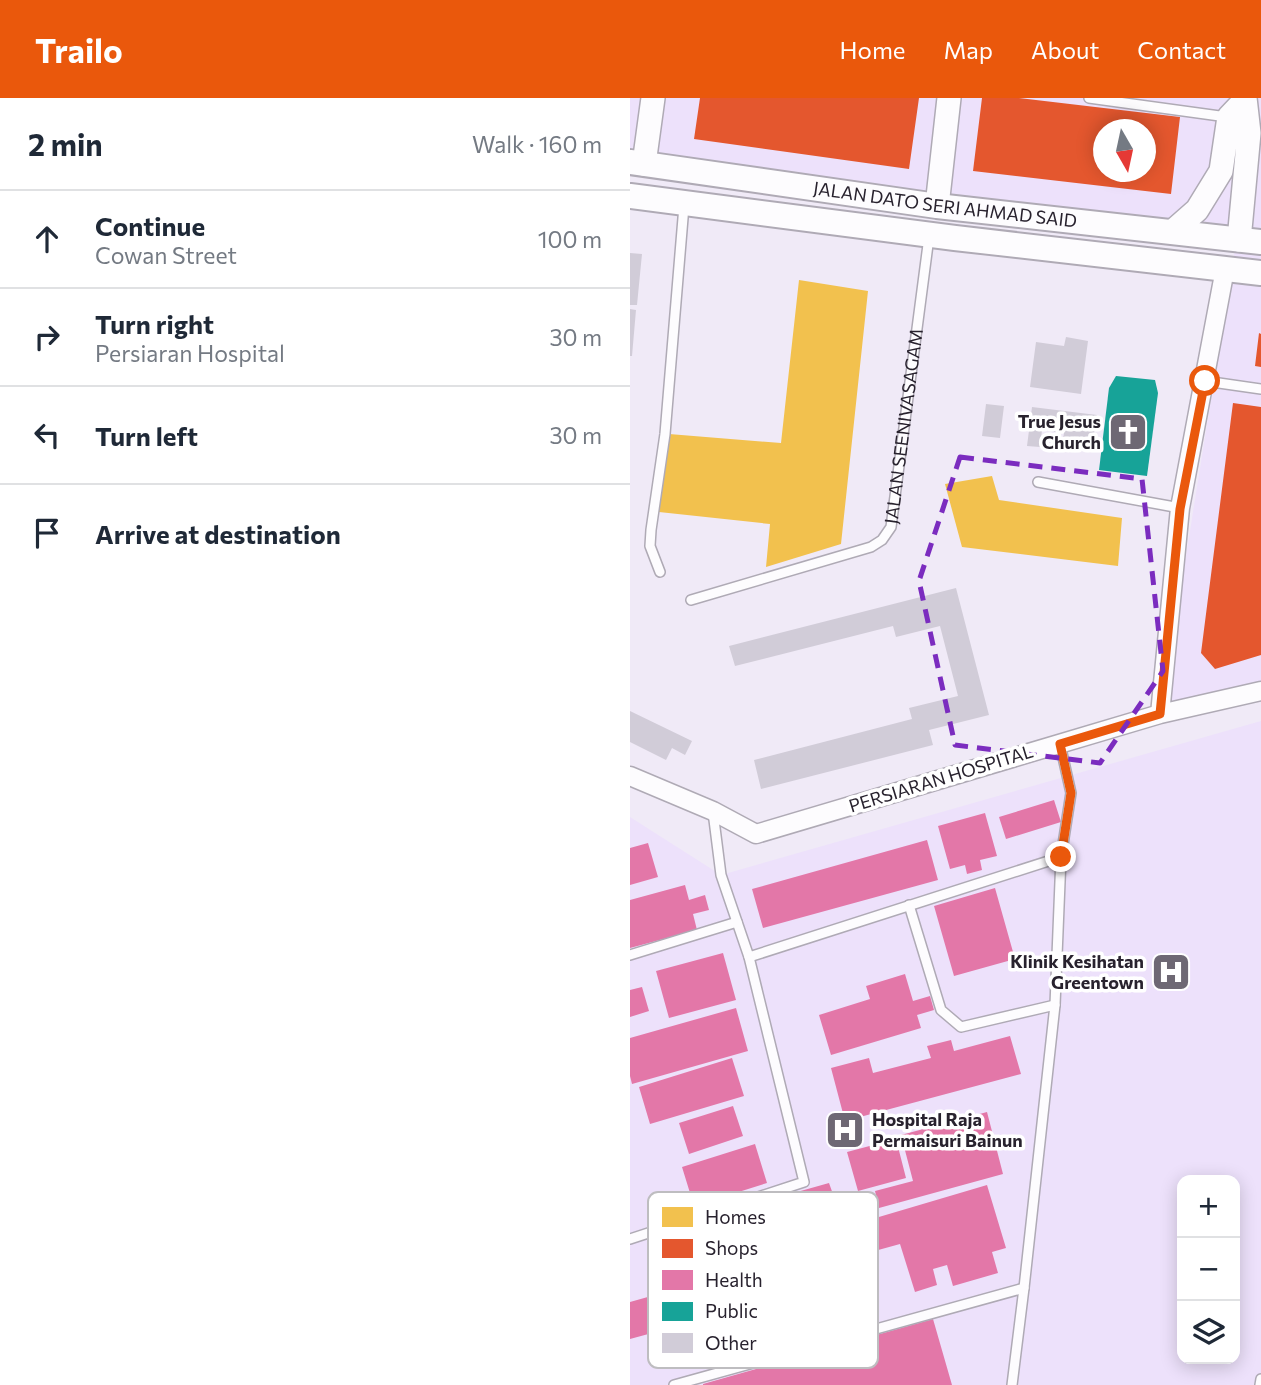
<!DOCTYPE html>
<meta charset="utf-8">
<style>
body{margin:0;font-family:Commissioner,sans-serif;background:#f2f2f3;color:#1f2937}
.controls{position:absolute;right:21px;bottom:21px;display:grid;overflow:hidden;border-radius:14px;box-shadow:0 4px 18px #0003}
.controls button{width:63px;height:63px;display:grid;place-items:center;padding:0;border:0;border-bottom:2px solid #e0e1e3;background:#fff;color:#1f2937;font:35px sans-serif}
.compass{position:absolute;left:463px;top:21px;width:63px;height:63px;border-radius:50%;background:#fff;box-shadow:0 4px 18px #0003;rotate:171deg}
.stop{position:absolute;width:21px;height:21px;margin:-16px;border:5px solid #ea580c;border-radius:50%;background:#fff}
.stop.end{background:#ea580c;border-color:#fff;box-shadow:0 2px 7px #0008}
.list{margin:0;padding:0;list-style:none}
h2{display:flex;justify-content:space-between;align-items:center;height:91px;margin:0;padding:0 28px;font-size:30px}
h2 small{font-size:23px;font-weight:400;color:#747a83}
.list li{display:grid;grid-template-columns:46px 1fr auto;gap:21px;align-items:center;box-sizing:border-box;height:98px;padding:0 28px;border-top:2px solid #e0e1e3}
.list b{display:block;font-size:26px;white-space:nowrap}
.list p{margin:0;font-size:23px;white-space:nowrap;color:#747a83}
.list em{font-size:23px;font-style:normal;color:#747a83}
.icon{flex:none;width:38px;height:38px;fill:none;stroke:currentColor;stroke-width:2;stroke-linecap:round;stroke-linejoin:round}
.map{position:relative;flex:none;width:631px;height:1287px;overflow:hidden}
header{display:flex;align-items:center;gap:42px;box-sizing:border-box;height:98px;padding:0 35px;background:#ea580c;color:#fff}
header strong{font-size:33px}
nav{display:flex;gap:38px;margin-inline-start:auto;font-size:24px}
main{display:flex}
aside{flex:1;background:#fff}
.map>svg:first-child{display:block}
</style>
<header>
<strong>Trailo</strong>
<nav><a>Home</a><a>Map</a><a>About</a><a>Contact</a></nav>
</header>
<main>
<aside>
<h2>2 min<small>Walk · 160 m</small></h2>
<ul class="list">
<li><svg class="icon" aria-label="ahead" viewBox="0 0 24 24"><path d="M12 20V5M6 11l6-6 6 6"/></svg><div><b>Continue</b><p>Cowan Street</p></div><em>100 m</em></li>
<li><svg class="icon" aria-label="right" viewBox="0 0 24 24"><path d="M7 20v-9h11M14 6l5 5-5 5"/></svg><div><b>Turn right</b><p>Persiaran Hospital</p></div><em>30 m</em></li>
<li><svg class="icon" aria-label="left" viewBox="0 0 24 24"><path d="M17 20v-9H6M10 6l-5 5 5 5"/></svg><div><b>Turn left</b></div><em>30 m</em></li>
<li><svg class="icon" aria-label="arrive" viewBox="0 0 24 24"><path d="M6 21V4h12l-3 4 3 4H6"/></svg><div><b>Arrive at destination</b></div></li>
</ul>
</aside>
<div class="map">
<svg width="631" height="1287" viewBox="0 0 631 1287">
<rect width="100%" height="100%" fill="#f0eaf7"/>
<path fill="#ede1fb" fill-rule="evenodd" d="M0 0H631V602L530 620 605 152 0 62ZM474 32H516V74H474Z
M631 623V1287H0V719L91 777ZM552 1082H605V1261H552Z"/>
<path fill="#f2c14e" d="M169 182 238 193 211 446 136 469 140 426 29 414 39 336 151 345Z
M362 378 369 402 492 420 488 468 332 449 315 386Z"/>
<path fill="#e4572e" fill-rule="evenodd" d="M70 0H289L279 71 64 41Z
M352 0H389L550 19 541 96 343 73ZM474 32H516V74H474Z
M629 235 631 236V269L625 268Z
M603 305 631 309V557L585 571 571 555Z"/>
<path fill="#e377a8" d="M424 702 431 724 376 741 369 719Z
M355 715 367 758 350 762 352 772 337 776 335 767 320 771 308 728Z
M297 742 308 782 133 830 122 791Z
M18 745 28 779 0 787V750Z
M55 787 59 802 75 797 79 812 63 816 67 832 0 850V802Z
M365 790 385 861 324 878 304 808Z
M93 855 106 902 39 920 26 873Z
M275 876 283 903 300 898 304 912 287 917 291 930 201 957 189 917 240 901 236 888Z
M12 889 19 913 0 919V892Z
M106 910 118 953 2 986 0 978V940Z
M380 938 391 976 215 1023 201 970 239 960 243 975 301 960 297 948 321 942 324 953Z
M102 960 114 998 20 1026 9 989Z
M103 1008 113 1038 59 1056 49 1025Z
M357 1014 373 1076 249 1110 245 1093 283 1083 271 1037Z
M266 1041 276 1080 228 1093 217 1054Z
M125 1046 137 1085 64 1108 52 1069Z
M199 1085 204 1099 220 1094 240 1166 174 1184 154 1113 171 1108 167 1094Z
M357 1087 376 1150 362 1154 368 1175 323 1188 317 1167 303 1171 307 1187 285 1194 270 1146 241 1154 232 1124Z
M71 1184 81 1219 0 1241V1204Z
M303 1221 322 1287H73V1286Z"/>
<path fill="#17a398" d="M486 278 525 282 528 295 517 378 469 372 479 290Z"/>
<path fill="#d1ccd8" d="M0 155 12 156 7 207H0Z
M0 211 6 212 2 258H0Z
M436 239 458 243 451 296 400 289 406 244 434 248Z
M356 306 374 308 370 340 352 338Z
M402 309 467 317 463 344 433 341 434 335 412 332 410 349 397 348Z
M326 490 359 617 299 632 303 647 131 691 124 662 282 621 279 610 328 598 310 528 266 539 263 528 105 568 99 548Z
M0 613 62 643 55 657 42 650 36 662 0 644Z"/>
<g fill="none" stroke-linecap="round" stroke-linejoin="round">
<g stroke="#afaab5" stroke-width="12">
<g id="service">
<path d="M459 0 597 19"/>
<path d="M575 283 631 291"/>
<path d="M408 384 550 410"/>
<path d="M30 474 20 448 21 432 35 336 54 108"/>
<path id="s1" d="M61 502 241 449 252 442 261 429 299 139"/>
<path d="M279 807 311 912 331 929 425 907"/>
<path d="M0 857 107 824"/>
<path d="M119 859 431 759"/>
<path d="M0 1141 174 1084 119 859 91 777 83 714"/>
<path d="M44 1287 394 1190"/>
<path d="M382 1287 394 1190 425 907 431 759 441 695 430 646"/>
<path d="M630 1287 631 1281"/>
</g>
</g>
<g stroke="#afaab5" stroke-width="21">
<path id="minor" d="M530 616 550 410 595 171
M0 678 83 713 126 736 530 616 631 593"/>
</g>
<g stroke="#afaab5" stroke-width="26">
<path id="tertiary" d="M14 66 23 0
M307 108 319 0
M542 134 567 112 591 73 599 19 615 2
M609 142 619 35 615 0"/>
</g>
<g stroke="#afaab5" stroke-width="28">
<g id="secondary">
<path id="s2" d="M0 64 307 108 631 144"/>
<path d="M0 98 325 140 631 175"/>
</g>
</g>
<use href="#service" stroke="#fdfcfe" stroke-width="9"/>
<use href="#minor" stroke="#fdfcfe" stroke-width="18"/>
<use href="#tertiary" stroke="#fdfcfe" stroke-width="23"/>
<use href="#secondary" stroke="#fdfcfe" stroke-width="24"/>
</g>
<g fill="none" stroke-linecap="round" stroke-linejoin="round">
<path stroke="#ea580c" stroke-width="9" d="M431 759 441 695 430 646 530 616 550 411 575 283"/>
</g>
<path fill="none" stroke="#7b2cbf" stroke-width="5" stroke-dasharray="14 9" stroke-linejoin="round" d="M330 359 512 381 533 573 470 665 325 647 289 483Z"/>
<defs>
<g id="church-square" transform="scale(2.0125)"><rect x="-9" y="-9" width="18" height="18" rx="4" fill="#6e6874" stroke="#fff"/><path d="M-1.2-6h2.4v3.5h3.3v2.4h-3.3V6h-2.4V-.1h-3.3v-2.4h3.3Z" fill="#fff"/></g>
<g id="hospital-square" transform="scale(2.0125)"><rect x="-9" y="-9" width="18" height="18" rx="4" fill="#6e6874" stroke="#fff"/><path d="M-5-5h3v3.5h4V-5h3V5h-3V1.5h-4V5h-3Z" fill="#fff"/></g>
</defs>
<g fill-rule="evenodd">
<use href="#church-square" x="498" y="334"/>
<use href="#hospital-square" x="541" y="874"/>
<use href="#hospital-square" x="215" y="1032"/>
</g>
<g text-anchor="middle" stroke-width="7" stroke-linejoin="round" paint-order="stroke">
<g font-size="18" fill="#28222e" stroke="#fff">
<text dy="6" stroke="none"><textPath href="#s2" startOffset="318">JALAN DATO SERI AHMAD SAID</textPath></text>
<text dy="6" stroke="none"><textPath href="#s1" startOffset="318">JALAN SEENIVASAGAM</textPath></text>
<text transform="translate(311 681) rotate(-17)" y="6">PERSIARAN HOSPITAL</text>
</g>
<g font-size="18" font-weight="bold" fill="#28222e" stroke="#fff" text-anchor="end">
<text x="471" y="330">True Jesus<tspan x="471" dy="21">Church</tspan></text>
<text x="514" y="870">Klinik Kesihatan<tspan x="514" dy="21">Greentown</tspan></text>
<text x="242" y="1028" text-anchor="start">Hospital Raja<tspan x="242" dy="21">Permaisuri Bainun</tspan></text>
</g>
</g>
<rect x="18" y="1094" width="230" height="176" rx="10" fill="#fff" stroke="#bebdc0" stroke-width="2"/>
<rect x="32" y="1109" width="31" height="20" fill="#f2c14e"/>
<rect x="32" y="1141" width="31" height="19" fill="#e4572e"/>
<rect x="32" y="1172" width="31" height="20" fill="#e377a8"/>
<rect x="32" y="1204" width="31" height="19" fill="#17a398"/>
<rect x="32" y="1235" width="31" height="20" fill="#d1ccd8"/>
<g font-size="19" fill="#28222e">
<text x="75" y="1126">Homes</text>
<text x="75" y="1157">Shops</text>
<text x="75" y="1189">Health</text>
<text x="75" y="1220">Public</text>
<text x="75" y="1252">Other</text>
</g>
</svg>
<div class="controls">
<button>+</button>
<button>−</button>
<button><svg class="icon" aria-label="layers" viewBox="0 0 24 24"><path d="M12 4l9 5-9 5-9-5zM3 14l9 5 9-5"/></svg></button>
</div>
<svg class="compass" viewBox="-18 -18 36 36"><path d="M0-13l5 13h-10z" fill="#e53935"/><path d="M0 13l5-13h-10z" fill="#747a83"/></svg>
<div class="stop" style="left:575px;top:283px"></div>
<div class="stop end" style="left:431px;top:759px"></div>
</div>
</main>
